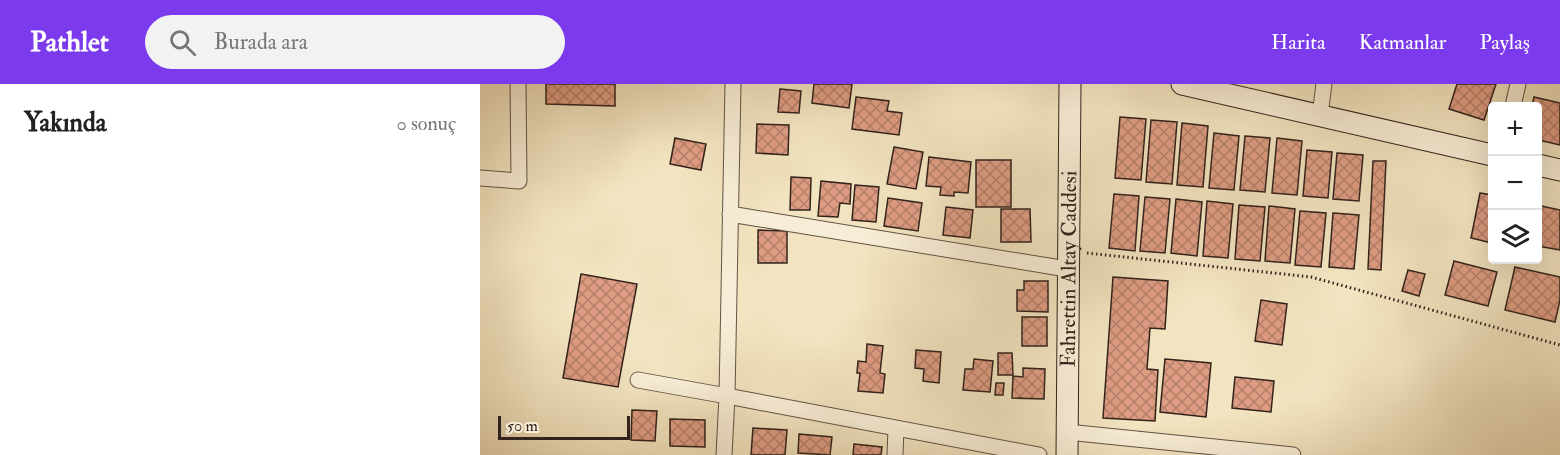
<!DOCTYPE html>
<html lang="tr">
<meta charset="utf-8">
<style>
body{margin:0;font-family:"IM FELL Double Pica",serif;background:#f2f2f2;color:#222}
.controls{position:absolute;right:18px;top:18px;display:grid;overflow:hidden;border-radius:6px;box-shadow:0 6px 24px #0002}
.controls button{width:54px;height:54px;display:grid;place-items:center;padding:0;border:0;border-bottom:2px solid #e0e0e0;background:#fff;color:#222;font:30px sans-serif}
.scale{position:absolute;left:18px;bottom:15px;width:132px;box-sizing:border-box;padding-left:6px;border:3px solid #31221b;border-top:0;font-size:16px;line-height:21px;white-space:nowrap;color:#31221b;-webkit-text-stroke:4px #f7edd6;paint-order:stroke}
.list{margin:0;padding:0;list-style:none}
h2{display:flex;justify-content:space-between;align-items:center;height:78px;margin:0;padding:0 24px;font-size:26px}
h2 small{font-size:20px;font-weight:400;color:#767676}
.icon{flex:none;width:33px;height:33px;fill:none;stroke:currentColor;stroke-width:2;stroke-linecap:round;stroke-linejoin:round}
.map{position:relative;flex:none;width:1080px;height:371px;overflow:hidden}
header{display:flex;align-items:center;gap:36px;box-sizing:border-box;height:84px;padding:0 30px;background:#7c3aed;color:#fff}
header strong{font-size:28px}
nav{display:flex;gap:33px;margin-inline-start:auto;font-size:21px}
.search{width:420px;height:54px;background:#f2f2f2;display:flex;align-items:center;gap:15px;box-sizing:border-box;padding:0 21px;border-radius:33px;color:#767676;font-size:22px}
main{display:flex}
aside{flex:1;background:#fff}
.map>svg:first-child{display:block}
</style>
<header>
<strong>Pathlet</strong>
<div class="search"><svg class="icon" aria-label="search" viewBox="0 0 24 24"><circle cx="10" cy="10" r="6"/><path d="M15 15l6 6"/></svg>Burada ara</div>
<nav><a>Harita</a><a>Katmanlar</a><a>Paylaş</a></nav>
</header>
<main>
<aside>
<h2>Yakında<small>0 sonuç</small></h2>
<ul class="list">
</ul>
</aside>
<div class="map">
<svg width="1080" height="371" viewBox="0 0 1080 371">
<defs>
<pattern id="building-cross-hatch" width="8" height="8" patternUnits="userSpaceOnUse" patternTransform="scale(1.5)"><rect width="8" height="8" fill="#de9c82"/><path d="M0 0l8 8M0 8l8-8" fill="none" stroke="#b57f6a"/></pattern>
</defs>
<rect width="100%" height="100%" fill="#f2e4c0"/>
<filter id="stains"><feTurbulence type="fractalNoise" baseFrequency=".00333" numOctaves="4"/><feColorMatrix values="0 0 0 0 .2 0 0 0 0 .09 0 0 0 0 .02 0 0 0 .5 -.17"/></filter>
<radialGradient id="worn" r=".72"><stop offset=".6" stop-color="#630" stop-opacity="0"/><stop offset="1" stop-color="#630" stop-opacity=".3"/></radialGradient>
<path fill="url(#building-cross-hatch)" stroke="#31221b" stroke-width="1.5" d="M66 0H135V22L66 20Z
M334 0H372L369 24 332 19Z
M977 0H1016L1004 36 969 25Z
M300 5 321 7 319 29 298 28Z
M376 13 409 17 407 27 422 29 419 51 372 45Z
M1054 13 1080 19V61L1058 56V22H1052Z
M640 33 666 35 661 96 635 94Z
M671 36 697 38 692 100 666 98Z
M702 39 728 42 723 103 697 101Z
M277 40 309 41 308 71 276 69Z
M734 49 759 52 754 106 729 104Z
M765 52 790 54 785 108 760 106Z
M195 54 226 60 221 86 190 80Z
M797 54 822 57 817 111 792 109Z
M414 63 443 68 436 105 407 100Z
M827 66 852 68 848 114 823 112Z
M857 69 883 71 879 117 853 115Z
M449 73 491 78 488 109 474 108V112L460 111 461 103 446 102Z
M496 76H531V123H496Z
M893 77H906L901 186 888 185Z
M311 93 331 94 330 126H310Z
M341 97 371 100 370 120 360 119 358 133 338 132Z
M375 101 399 103 396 138 372 136Z
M1000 109 1012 111V159L991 154Z
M634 110 659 112 655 167 629 164Z
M665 113 690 115 685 169 660 167Z
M408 114 442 119 438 147 404 142Z
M696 115 722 118 717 172 691 169Z
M727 117 753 120 748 174 723 172Z
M759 121 785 123 780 177 755 175Z
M789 122 815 125 810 179 785 177Z
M1061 122 1080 126V166L1058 162V140Z
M466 123 493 126 490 154 463 151Z
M521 125H550L551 158H521Z
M820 127 846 129 841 183 815 181Z
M853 129 879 131 874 185 849 183Z
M278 146 307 147V179H278Z
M974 177 1017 188 1008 222 965 211Z
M1035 183 1080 193V216L1075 238 1025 226Z
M928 186 945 190 939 212 922 207Z
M101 190 157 200 138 303 83 294Z
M633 193 688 197 685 245 670 244 667 285 678 286 675 337 623 334Z
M544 197H568V228L537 227V206H544Z
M781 216 807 220 802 261 775 257Z
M542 233H567V262H542Z
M387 260 403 262 400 289 405 290 403 309 378 307 380 289H377L378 277 386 278Z
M436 266 461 268 459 299 443 297 444 285 435 284Z
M518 269H532L533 291H518Z
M494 275 513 277 510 308 483 306 485 285H493Z
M685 275 731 279 726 333 680 328Z
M543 284 565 285 564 315 532 314 533 292 543 293Z
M755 293 794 297 791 328 752 324Z
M516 299H524L523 311H515Z
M152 326 177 327 175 357 151 356Z
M190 335 225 336V363L190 362Z
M273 344 307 346 305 371H271Z
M319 350 352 353 350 371 318 369Z
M374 360 402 363 401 371H373Z"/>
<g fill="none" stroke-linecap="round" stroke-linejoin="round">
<g stroke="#615244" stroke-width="17">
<path id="street" d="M253 0 247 312 559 371
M1033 22 1038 0
M840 31 844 0
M0 94 39 97 38 0
M250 130 587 185
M158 296 247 312 244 371
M587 348 813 371
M415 371 416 344"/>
</g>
<g stroke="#31221b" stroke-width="23">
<g id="secondary">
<path d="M702 0 1012 71"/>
<path d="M1058 81 1080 86"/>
<path id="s1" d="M587 371 590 0"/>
</g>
</g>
<path stroke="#31221b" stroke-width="3" stroke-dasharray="1.5 3" stroke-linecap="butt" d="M607 169 831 193 1080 261"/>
<use href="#street" stroke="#f7edd6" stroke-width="15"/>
<use href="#secondary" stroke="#f7edd6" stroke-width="21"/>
</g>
<g text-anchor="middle" stroke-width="4.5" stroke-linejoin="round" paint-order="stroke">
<g font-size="21" fill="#31221b" stroke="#f7edd6">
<text dy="7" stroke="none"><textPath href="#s1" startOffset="186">Fahrettin Altay Caddesi</textPath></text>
</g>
</g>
<rect width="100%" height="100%" filter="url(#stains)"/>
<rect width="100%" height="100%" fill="url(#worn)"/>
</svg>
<div class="controls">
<button>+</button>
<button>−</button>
<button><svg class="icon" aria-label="layers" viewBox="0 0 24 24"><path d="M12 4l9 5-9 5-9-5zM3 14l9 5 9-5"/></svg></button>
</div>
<div class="scale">50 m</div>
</div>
</main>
